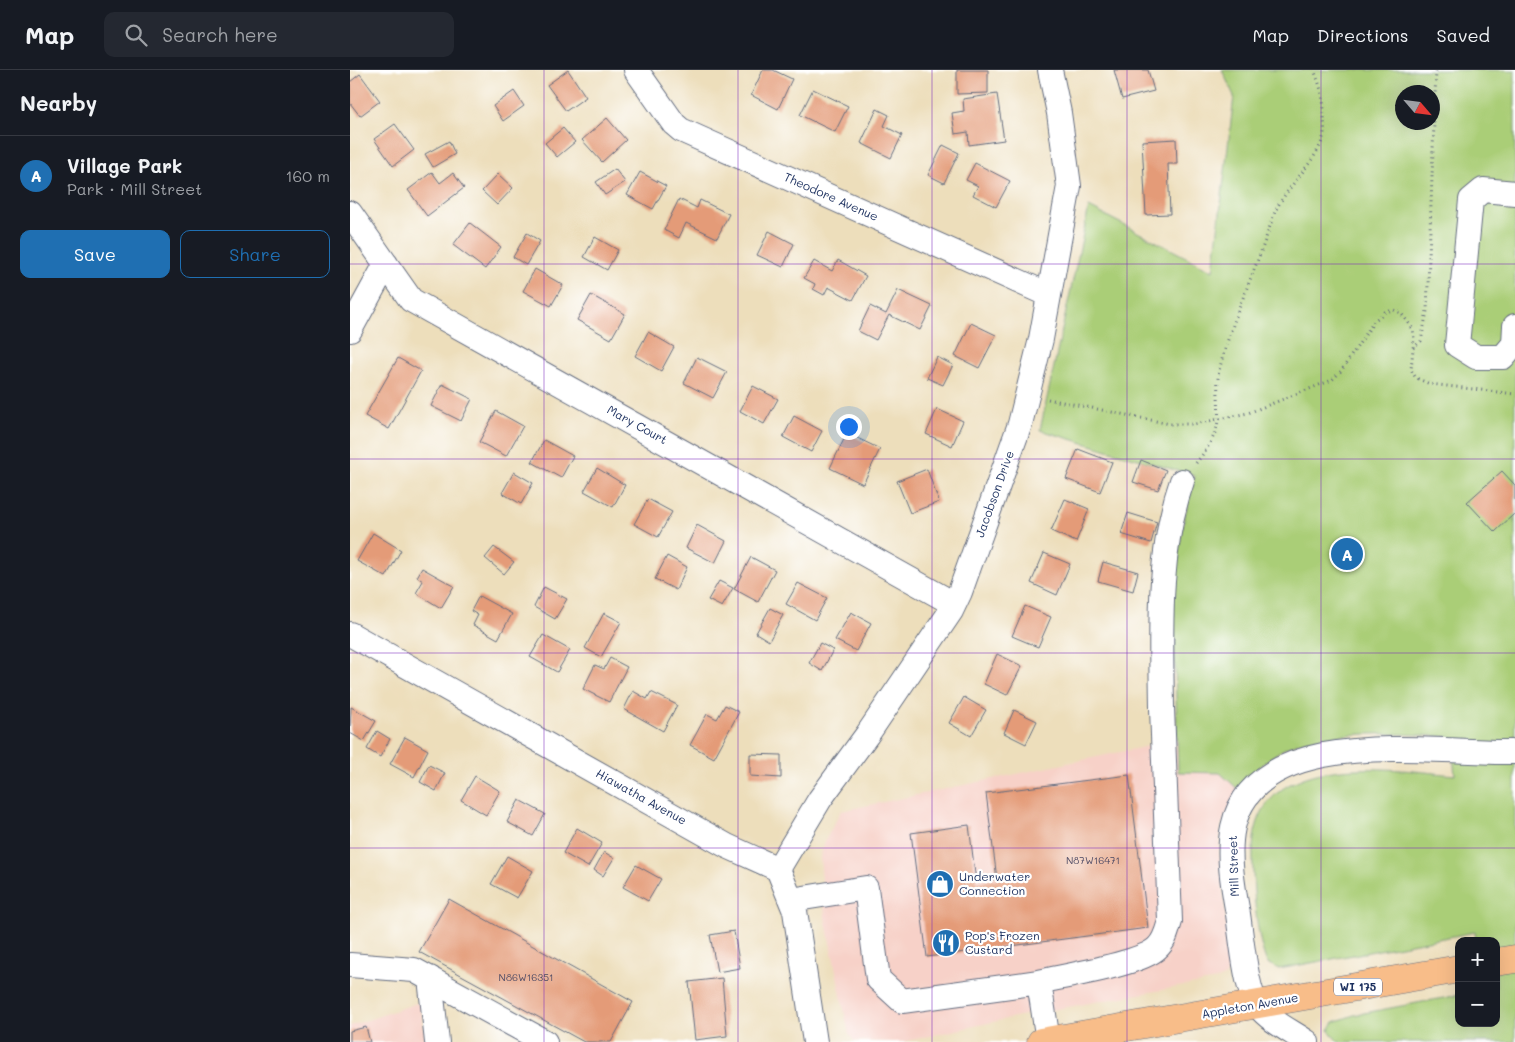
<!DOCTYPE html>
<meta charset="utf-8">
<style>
body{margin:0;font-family:Mali,sans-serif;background:#242831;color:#f1f3f6}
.controls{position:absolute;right:15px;bottom:15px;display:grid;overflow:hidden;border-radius:10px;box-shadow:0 5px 20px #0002}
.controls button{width:45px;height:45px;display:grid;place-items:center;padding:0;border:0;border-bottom:1px solid #363941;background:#171b24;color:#f1f3f6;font:25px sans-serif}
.compass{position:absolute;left:1045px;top:15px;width:45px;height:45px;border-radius:50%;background:#171b24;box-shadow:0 5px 20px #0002;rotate:118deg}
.you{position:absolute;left:498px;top:356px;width:18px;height:18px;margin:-12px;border:4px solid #fff;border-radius:50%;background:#1a73e8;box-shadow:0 0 0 8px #1a73e833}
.badge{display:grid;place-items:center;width:32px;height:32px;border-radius:50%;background:#1f6fb2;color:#fff;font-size:16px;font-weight:700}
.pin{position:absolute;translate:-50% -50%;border:2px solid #fff;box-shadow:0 1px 5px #0006}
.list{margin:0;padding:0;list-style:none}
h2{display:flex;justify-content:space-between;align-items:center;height:65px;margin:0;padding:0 20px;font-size:21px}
h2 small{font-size:16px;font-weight:400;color:#9ea1a6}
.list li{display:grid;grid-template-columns:32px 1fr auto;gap:15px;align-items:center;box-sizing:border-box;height:80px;padding:0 20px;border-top:1px solid #363941}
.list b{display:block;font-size:19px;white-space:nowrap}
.list p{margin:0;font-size:16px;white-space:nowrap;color:#9ea1a6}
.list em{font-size:16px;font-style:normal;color:#9ea1a6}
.actions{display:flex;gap:10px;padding:15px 20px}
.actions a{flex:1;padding:11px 0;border:1px solid #1f6fb2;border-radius:10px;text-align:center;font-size:18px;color:#1f6fb2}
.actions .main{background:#1f6fb2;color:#fff}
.icon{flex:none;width:28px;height:28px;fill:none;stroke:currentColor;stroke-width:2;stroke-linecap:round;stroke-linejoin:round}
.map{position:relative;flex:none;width:1165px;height:972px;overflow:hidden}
header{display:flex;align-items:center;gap:30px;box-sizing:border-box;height:70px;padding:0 25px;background:#171b24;border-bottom:1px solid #363941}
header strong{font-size:24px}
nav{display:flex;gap:28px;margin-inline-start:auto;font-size:18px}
.search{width:350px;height:45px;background:#242831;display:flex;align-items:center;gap:12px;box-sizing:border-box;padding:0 18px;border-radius:10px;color:#9ea1a6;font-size:19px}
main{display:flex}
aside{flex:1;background:#171b24}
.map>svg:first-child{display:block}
</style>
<header>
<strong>Map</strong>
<div class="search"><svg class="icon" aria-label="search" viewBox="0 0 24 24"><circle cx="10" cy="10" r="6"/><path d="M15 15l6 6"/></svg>Search here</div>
<nav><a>Map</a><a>Directions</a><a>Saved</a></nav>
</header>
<main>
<aside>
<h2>Nearby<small></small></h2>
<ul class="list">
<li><span class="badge">A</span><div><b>Village Park</b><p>Park · Mill Street</p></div><em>160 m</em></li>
</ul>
<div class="actions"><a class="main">Save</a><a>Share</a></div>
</aside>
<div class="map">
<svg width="1165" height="972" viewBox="0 0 1165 972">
<rect width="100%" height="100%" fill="#fff"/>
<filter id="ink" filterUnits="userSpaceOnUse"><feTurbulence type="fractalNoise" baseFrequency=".02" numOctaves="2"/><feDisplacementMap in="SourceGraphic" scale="10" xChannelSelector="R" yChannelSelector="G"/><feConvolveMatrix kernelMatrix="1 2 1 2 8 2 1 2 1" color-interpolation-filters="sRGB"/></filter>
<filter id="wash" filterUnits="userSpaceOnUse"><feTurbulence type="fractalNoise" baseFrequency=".0096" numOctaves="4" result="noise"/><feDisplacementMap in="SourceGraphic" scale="20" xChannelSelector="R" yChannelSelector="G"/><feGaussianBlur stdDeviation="1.12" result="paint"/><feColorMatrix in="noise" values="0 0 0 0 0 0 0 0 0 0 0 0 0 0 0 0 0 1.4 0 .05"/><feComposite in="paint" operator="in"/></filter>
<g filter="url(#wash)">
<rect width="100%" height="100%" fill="#eddebb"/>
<path fill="#f7d1c8" d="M827 670 828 702 870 703 888 719 871 756 869 781 880 893 876 906 867 910 674 945 553 972 504 971 499 964 475 848 470 787 476 769 491 741Z
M70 932 76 972H0V956Z"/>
<path fill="#aace77" stroke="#627e6a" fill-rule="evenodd" d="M872 0H1165V972H988L979 960 984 952 1004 945 1109 925V953H1146V871H1126L1125 862 929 899 917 893C907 869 904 829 903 803 903 788 902 773 906 758 926 679 1047 700 1105 705L1101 667C1055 664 976 658 934 679 917 688 902 705 888 719L870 703 828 702 823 518 834 449 845 406 690 360 739 137 863 201 884 26ZM1052 22H1082V52H1052Z"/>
<g id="blocks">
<path fill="#e49b78" d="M218 0 236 27 216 41 197 15Z
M413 0H423L442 9 428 39 401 25Z
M607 0H638V23L607 24Z
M764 0H798L804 21 772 29Z
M10 4 30 31 10 46 0 33V12Z
M463 19 498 36 485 62 450 45Z
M164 21 174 36 153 51 143 36Z
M647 24 654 70 619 75 618 62 605 64 602 43 614 41 613 29Z
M527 39 539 45 534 56 552 65 541 88 511 73Z
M257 48 276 70 252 92 232 70Z
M45 54 64 80 43 96 24 69Z
M213 58 225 72 207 87 195 73Z
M826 69 827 94H818L820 144 796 145 792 71Z
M99 71 105 84 83 97 75 84Z
M593 75 609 83 594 113 578 105Z
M625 93 660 111 646 137 623 125 628 116 616 110Z
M265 99 275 112 255 125 246 112Z
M82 102 90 113 103 103 114 118 77 146 58 120Z
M290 102 316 116 303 139 277 125Z
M148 104 163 118 147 135 132 121Z
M329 129 347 138 350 130 379 144 367 168 336 153 329 168 314 160Z
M120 153 151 177 135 199 103 175Z
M419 161 444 174 433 197 407 185Z
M177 163 190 171 176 195 163 187Z
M245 167 268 180 257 200 234 187Z
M488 190 516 206 503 230 478 217 474 225 463 219 465 214 454 208 464 191 482 201Z
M185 199 213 215 201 236 173 221Z
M548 220 582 236 570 260 539 245 526 270 508 261 520 236 536 244Z
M241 225 275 244 261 269 227 250Z
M621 253 646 265 629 298 605 286Z
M298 262 324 277 311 301 285 286Z
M347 287 377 302 363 328 334 313Z
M587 287 603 295 593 315 577 308Z
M48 288 71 301 39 359 15 346Z
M92 314 122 329 111 351 81 336Z
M403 316 428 329 414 354 390 341Z
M587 339 613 351 602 376 576 364Z
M146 341 173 356 156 386 129 372Z
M444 346 472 361 461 382 433 367Z
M497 363 530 379 513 414 480 398Z
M194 370 223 386 211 408 182 392Z
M728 379 762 392 750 422 716 409Z
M791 390 816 400 808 420 783 412Z
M247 398 275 415 263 437 234 421Z
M577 399 589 432 560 443 547 411Z
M1152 401 1165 415V443L1145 462 1117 432Z
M164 402 183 413 171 434 152 423Z
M298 429 322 442 308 467 284 454Z
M715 429 739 439 726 472 701 461Z
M778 443 807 452 801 473 771 464Z
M347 455 376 471 365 493 336 478Z
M23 463 51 480 36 507 7 491Z
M144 477 164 492 154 504 135 488Z
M694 483 720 494 707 525 681 513Z
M317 486 337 497 326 520 305 509Z
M401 487 425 500 408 532 384 519Z
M753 492 788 502 783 521 748 511Z
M72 498 104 516 91 538 66 523 73 511 67 507Z
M369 511 383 518 372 537 358 530Z
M448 513 477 528 465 550 436 534Z
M194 517 217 529 205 549 184 537Z
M129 526 162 544 148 569 123 555 128 545 121 541Z
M675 536 701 547 688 577 662 566Z
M420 538 433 545 419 571 406 563Z
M501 542 521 553 506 581 485 570Z
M254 543 271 552 251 587 235 578Z
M193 565 220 580 207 602 180 587Z
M470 573 483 580 472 601 459 593Z
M647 584 672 596 657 625 634 614Z
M260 588 277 597 259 632 233 619 245 595 254 599Z
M283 621 297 629 301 622 327 635 313 661 274 639Z
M614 627 636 640 621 666 599 653Z
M375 635 389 642 364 688 340 675 357 644 367 649Z
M1 637 26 651 14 671 0 663Z
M664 640 687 651 676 674 654 663Z
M27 661 40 669 30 687 17 679Z
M55 667 78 680 64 707 40 694Z
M400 684 431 685V708L400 706Z
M79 695 95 703 86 721 70 712Z
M779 705 798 858 577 887 561 763 619 755 626 812 647 809 636 723Z
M125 706 150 721 136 745 111 730Z
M169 730 195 744 183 766 157 752Z
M227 758 252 773 238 797 213 783Z
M254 782 264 788 253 806 244 800Z
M157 786 183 801 167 828 141 814Z
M286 795 311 809 298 831 273 817Z
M99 829 283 932 261 972H234L69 882Z
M384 861 390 898 367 902 360 865Z
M372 908 377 966 345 970 339 912Z
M16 957 20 972H0V961Z"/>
</g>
</g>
<g filter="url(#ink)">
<use href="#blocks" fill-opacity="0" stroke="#646c7f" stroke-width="1"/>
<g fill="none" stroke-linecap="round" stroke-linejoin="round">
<g stroke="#646c7f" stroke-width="26">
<path id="minor" d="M286 0 324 54 331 60 699 225
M1165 123 1133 120 1121 130 1107 275 1126 287H1153L1164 274 1165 256
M0 143 61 230 604 534
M0 260 36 194
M0 564 377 776 428 799 445 841 465 972
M428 799 470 729 517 665 601 541 610 522 670 354 691 269 719 116 709 43 700 0
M441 830 516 818 528 909 552 931 689 912
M0 895 64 900 195 972
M80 908 87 972
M698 971 689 912C714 906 791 894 807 878 815 871 817 861 820 851 817 780 814 709 812 638 811 562 807 483 832 411
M957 972C941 961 921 952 908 936 896 922 891 864 888 844 883 817 877 784 883 757 906 652 1087 684 1165 682"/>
</g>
<g stroke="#646c7f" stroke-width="29">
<path id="major" d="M1146 892 1165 889
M691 972 1109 899"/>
</g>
<path stroke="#646c7f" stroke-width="3" stroke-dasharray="1 4" stroke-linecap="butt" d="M1063 278 1071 271 1077 241 1086 0
M698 329 820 354H845L898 343 982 310 991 301 1025 250 1035 242 1044 240 1051 243 1063 259 1064 268 1061 300 1066 308 1080 314 1165 324
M846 393C855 382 867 365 868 350 870 332 865 314 870 297 883 246 906 200 922 150 931 119 970 91 974 63 975 57 974 50 974 44 974 29 970 14 964 0"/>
<use href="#minor" stroke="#fff" stroke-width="24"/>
<use href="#major" stroke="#f8bd89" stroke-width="28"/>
</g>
</g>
<path fill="none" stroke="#7b2cbf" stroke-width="1" stroke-opacity="0.55" d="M194 0V972M388 0V972M582 0V972M777 0V972M971 0V972M0 194H1165M0 389H1165M0 583H1165M0 778H1165"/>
<defs>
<g id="shop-disc" transform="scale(1.4375)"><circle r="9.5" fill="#1f6fb2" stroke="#fff"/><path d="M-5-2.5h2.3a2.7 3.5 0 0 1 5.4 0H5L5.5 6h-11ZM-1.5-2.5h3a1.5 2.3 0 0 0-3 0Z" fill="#fff"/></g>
<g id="restaurant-disc" transform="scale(1.4375)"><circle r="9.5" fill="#1f6fb2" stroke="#fff"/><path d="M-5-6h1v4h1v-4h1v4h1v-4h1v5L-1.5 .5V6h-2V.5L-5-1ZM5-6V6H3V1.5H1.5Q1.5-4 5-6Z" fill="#fff"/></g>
</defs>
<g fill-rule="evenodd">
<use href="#shop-disc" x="590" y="814"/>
<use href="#restaurant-disc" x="596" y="873"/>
</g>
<g text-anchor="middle" stroke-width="4.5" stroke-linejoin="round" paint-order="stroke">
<g font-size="10" fill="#4d4a64">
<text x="743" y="794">N87W16471</text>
<text x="176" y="911">N86W16351</text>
</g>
<rect fill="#fff" stroke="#5f6d8e" stroke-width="1" x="984" y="908.5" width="48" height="17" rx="4"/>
<g font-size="11" font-weight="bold" fill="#1b2f5e">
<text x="1008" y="921">WI 175</text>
</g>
<g font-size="12" fill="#1b2f5e" stroke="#fff">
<text transform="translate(481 127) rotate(24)" y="4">Theodore Avenue</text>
<text transform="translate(287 355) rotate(29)" y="4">Mary Court</text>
<text transform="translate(645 424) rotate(-70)" y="4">Jacobson Drive</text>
<text transform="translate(291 727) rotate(29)" y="4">Hiawatha Avenue</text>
<text transform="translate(884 796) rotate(-92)" y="4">Mill Street</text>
<text transform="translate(900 936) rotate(-10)" y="4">Appleton Avenue</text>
</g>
<g font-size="12" fill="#1b2f5e" stroke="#fff" text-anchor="start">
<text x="609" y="811">Underwater<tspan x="609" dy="14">Connection</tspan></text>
<text x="615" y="870">Pop's Frozen<tspan x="615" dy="14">Custard</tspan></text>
</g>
</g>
</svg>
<div class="controls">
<button>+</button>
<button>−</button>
</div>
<svg class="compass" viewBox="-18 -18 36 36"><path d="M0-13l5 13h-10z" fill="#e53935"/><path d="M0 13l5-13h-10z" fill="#9ea1a6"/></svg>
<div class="you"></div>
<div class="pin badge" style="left:997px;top:484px">A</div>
</div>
</main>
